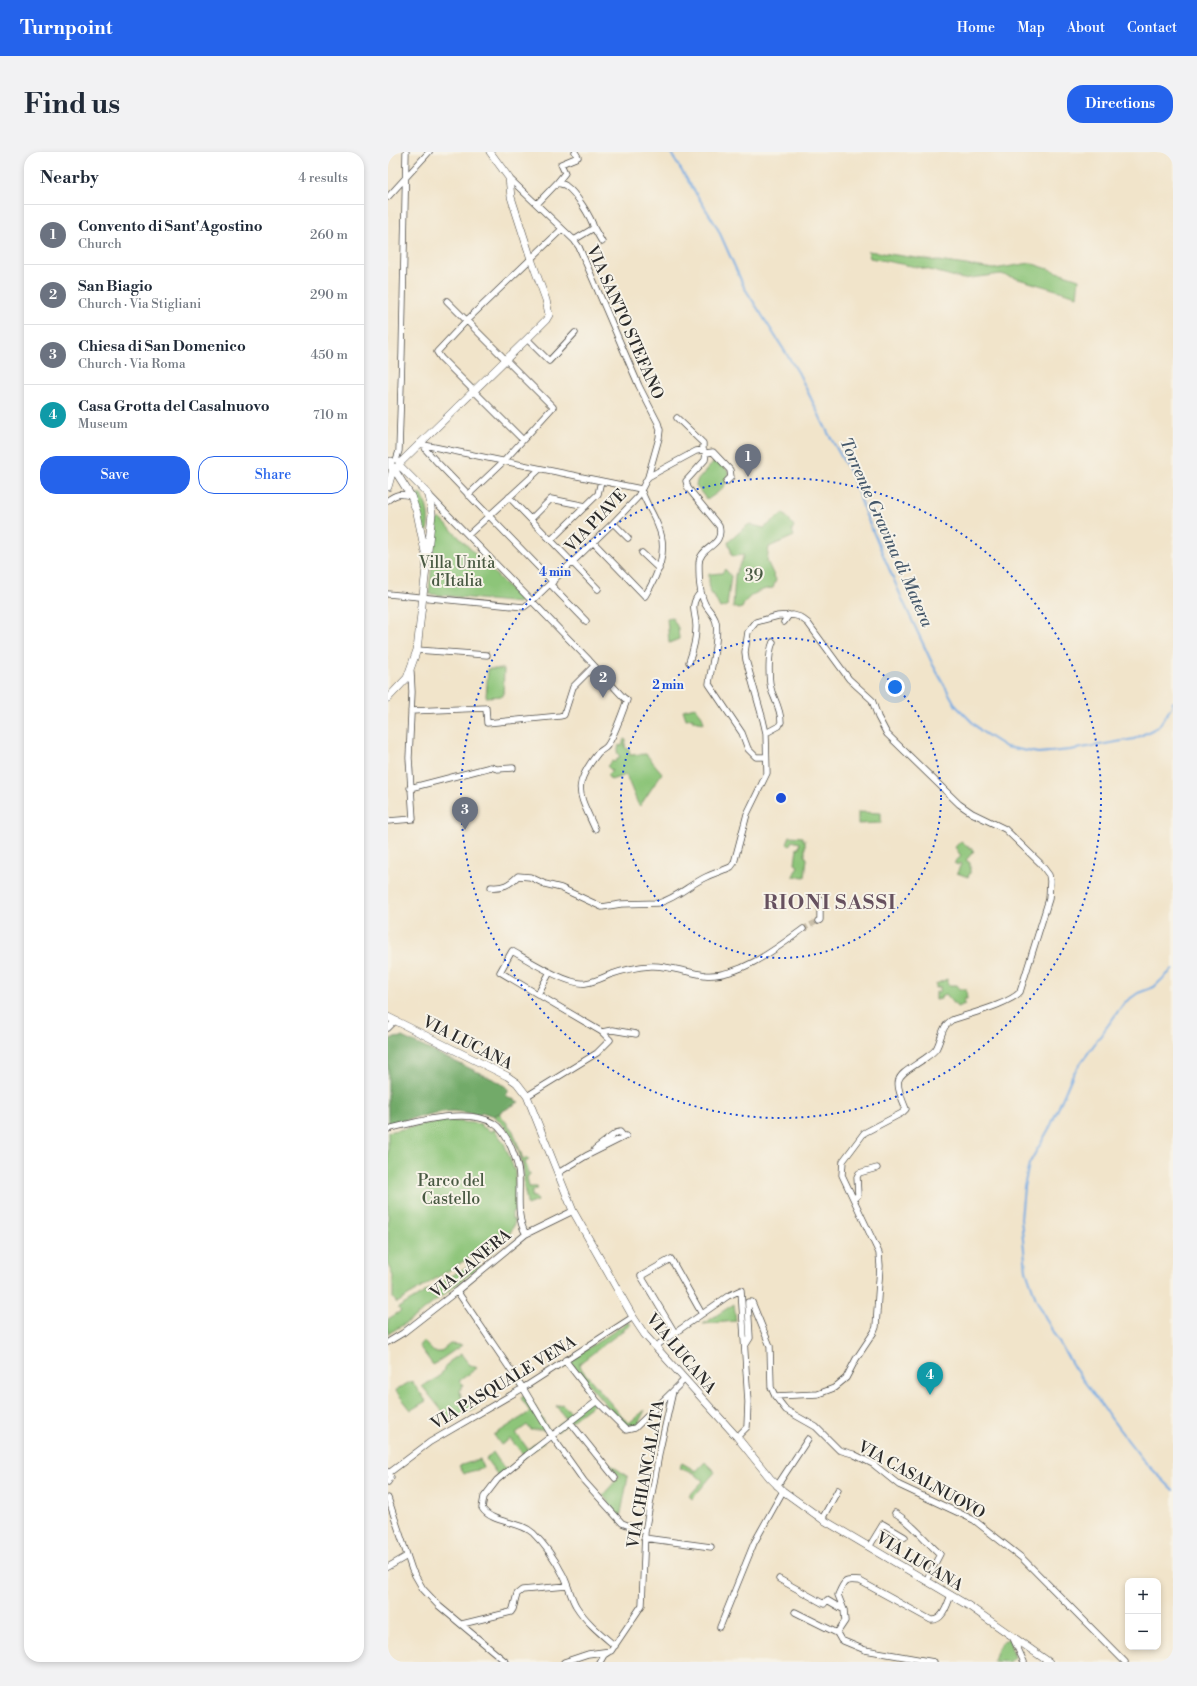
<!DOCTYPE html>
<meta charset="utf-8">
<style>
body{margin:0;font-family:"Libre Bodoni",serif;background:#f2f2f3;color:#1f2937}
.controls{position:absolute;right:12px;bottom:12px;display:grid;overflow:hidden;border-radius:8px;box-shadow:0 2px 6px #0003}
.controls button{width:36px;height:36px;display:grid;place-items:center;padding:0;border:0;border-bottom:1px solid #e0e1e3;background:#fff;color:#1f2937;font:20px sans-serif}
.you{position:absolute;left:507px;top:535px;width:14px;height:14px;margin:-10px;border:3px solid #fff;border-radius:50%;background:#1a73e8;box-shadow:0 0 0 6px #1a73e833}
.badge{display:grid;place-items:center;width:26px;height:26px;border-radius:50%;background:#2563eb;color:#fff;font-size:13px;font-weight:700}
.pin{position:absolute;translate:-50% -33px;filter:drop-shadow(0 1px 2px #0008)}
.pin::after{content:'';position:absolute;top:21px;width:14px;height:12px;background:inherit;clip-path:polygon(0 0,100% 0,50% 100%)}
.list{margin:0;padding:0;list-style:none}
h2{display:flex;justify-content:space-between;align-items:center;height:52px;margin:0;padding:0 16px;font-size:17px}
h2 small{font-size:13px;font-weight:400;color:#747a83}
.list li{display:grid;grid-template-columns:26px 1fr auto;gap:12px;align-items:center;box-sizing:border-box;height:60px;padding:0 16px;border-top:1px solid #e0e1e3}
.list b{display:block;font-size:15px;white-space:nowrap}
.list p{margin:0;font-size:13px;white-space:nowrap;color:#747a83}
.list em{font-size:13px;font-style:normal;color:#747a83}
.actions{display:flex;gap:8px;padding:12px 16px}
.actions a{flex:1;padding:9px 0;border:1px solid #2563eb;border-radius:16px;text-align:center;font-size:14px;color:#2563eb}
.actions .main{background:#2563eb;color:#fff}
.map{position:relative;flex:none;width:785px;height:1510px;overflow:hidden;border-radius:16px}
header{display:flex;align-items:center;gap:24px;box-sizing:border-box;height:56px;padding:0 20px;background:#2563eb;color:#fff}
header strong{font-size:19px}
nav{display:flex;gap:22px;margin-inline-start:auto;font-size:14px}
.intro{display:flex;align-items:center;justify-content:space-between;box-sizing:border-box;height:96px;padding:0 24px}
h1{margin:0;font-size:28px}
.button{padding:10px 18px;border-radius:16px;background:#2563eb;color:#fff;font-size:14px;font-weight:700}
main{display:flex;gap:24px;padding:0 24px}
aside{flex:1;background:#fff;border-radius:16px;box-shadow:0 2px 6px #0003}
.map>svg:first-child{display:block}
</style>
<header>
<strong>Turnpoint</strong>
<nav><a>Home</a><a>Map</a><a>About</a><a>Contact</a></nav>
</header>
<div class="intro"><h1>Find us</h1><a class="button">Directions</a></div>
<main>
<aside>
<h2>Nearby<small>4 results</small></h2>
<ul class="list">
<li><span class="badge" style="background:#6b7280">1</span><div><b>Convento di Sant'Agostino</b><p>Church</p></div><em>260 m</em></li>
<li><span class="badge" style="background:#6b7280">2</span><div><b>San Biagio</b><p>Church · Via Stigliani</p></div><em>290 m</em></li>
<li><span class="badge" style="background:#6b7280">3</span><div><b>Chiesa di San Domenico</b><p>Church · Via Roma</p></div><em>450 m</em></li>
<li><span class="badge" style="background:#0f9aa8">4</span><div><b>Casa Grotta del Casalnuovo</b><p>Museum</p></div><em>710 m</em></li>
</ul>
<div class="actions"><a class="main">Save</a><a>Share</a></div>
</aside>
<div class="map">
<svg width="785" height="1510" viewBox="0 0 785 1510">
<rect width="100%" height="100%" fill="#f7f3e8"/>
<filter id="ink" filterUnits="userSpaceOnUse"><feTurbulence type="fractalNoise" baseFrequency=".025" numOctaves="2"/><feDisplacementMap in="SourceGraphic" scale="8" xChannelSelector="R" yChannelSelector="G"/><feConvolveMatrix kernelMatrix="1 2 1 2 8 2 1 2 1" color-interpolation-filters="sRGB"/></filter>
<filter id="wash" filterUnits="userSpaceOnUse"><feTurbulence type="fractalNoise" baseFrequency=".012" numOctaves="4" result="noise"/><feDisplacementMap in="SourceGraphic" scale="16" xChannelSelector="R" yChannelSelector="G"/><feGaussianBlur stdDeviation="0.9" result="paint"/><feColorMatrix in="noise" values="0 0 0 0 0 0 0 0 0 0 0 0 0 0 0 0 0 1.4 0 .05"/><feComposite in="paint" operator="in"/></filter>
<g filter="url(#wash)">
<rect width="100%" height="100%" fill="#f1e4ca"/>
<path fill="#8dc579" stroke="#5c7852" d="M480 99 606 117 642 111 691 127 689 144 613 122 575 127 534 116 482 106Z
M328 307 340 319C341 335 330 340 319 348L308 334 309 329Z
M32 342C42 353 42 373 37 386L26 345Z
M395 361 406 374 404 378 406 384 381 395 379 409 388 428 385 436C372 437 358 444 354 456L350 457 345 455 347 423 356 403 346 404 343 403V399L340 390 361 372 376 376Z
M52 366 133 448 131 451 41 442 48 369Z
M337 417 343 424 339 454 332 456 325 442H323L321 432V422L334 421Z
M284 465 290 476 291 487 281 491 279 466Z
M100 517H116L115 544 98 545Z
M307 555 314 564 316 571 305 569V566L298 567 295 558Z
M236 587 238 588 237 596 241 597 242 603 258 602 274 621 252 654 250 652 238 623 223 628 219 623 224 619 219 614 224 609 226 610 232 605 229 600 231 593 234 594Z
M470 660 493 661V671L470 672Z
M402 684 415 685V688H417V705L419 706 417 725 405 724 410 714 407 712 409 696H411L412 691 404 689 401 694 399 691Z
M573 689 586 699 578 708 582 711V721L580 725 569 721 573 712 571 711 570 713 566 711 573 704 567 695Z
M559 827 560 833H569L572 837H578L579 847H575L577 852 569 855 558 842 553 844V847L548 848V840L552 839V834L548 836V832Z
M111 961 125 979 135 1007 139 1006 141 1008 137 1010 142 1023 139 1025 141 1035H149L150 1036 144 1039V1045H147L149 1049 139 1053C139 1048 138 1045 137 1040 135 1035 136 1027 136 1022 134 1000 122 977 106 964Z
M58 968 93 972V974L104 980 106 977 116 991 127 1020V1059L124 1060V1067L127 1068C125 1082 114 1091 104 1101L90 1103 79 1107 9 1151 5 1146V1124L0 1113V980Z
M85 1111H91L92 1114 26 1166 0 1182V1167L13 1159 10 1156Z
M346 1152 348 1169 315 1172Z
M240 1170 242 1173 192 1211 191 1214 236 1267 241 1271 257 1258 250 1272 241 1275 236 1274 181 1209Z
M35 1189 46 1200H52L62 1192 74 1193 45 1213 31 1194Z
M73 1202 81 1212 89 1216 71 1229 75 1233 72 1239 73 1245C78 1250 83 1249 90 1254L63 1270 34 1234 51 1225 62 1209Z
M24 1229 38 1249 23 1258 7 1238Z
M139 1242 161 1278H143L139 1273 128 1281 140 1297 152 1288 156 1290 137 1304 122 1287 113 1293 106 1283 142 1260 133 1246Z
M202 1247 207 1251 169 1280 165 1276 178 1267 168 1254 174 1252 184 1261Z
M105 1300 113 1312 120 1319 112 1326 98 1307Z
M92 1307 95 1316C89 1319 84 1318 76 1322L71 1314Z
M219 1310 240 1325 232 1366 215 1343 231 1325Z
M317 1310 327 1320 304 1347 301 1344 315 1329 307 1322 291 1316 294 1311 308 1319Z
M621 1486 626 1506 620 1510 605 1509C608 1497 611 1492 621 1486Z"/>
<path fill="#72aa69" stroke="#4e6a4a" d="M14 885 109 929 121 937 118 944 131 950 106 964 93 960 92 963 66 959 52 960 0 972V889L4 886Z"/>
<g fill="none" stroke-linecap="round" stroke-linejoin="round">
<path stroke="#76abe3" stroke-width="2" d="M283 0 285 5 329 75 356 135 410 220 440 281 464 324 477 361 515 449 545 513 568 554 593 579 618 595 650 601 682 598 746 587 770 575 783 556 785 550
M785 817 766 835 750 841 736 851 685 922 663 973 641 1012 636 1035 633 1067 638 1118 648 1147 666 1182 687 1217 731 1277 755 1308 785 1338"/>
</g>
</g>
<g filter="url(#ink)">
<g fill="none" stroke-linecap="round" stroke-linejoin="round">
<path stroke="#c9bfaa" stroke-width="5.5" stroke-dasharray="5.5 3" stroke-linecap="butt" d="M415 777 430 769"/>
<g stroke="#494743" stroke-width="7">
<path id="minor" d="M121 26 186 88 191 95 251 234 270 271 272 278 271 286 260 325
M169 31 177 21 173 12 190 5 187 0
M0 45 41 0
M149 52 169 31C172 32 176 32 178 34 188 41 203 65 206 76L186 88
M206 76 214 90
M59 149 165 255 116 309 80 343
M139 187 161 209 187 181
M289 266 315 291V298
M135 288 53 206 49 200 79 168 174 77
M31 292 253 337
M37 293 38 298 47 308 165 430
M318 301 325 300 342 318 343 325 338 330
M8 308 11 299 14 201 18 0
M41 343 201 508 236 546 239 548C234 561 227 583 219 594 217 597 213 598 210 601 183 635 191 641 207 677
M121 345 210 437
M0 348C8 342 13 341 23 344
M143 367 163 347 198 354
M225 371 240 386
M80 383 152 317
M163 388 210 342 213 329
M205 390 257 444C270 423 281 398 270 374 265 361 257 350 253 337
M254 401 271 417
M162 432 198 469
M0 442 136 455 144 449 225 371 249 346 260 325 308 299 315 298 318 301 317 308 298 329 300 336 331 374C337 395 311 394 311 412 311 425 311 440 317 452 320 458 326 462 328 470 331 488 323 513 321 532L354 581 360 597 368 605H378
M396 470 401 463
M29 498 99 503
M301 510C305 499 308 488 308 476 309 463 300 454 312 441
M23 559 98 556 99 571 172 564 176 563 185 535 206 514
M378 581 391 574 393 570C393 559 388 550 384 540 380 529 380 501 385 490
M22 636 103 615 109 617 125 616
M0 669 25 667 21 606 24 540 23 520
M103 735C115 736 121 733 130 724L142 725 157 732 173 736 214 755 233 752 271 751C288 746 299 735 314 727 323 722 334 719 343 715L346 711 359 662 379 621 378 581 375 568 358 508 357 500 360 480 368 470 390 464 405 463 412 465 420 471 461 527 484 548 490 565 499 582 571 652 584 661 617 677 652 711 661 723 662 729 661 747 632 840C621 852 581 862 564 868 553 874 554 887 548 897 545 901 540 904 536 907 508 926 504 924 518 957L514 961 476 981 455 1009 454 1023 491 1101 492 1114 488 1175 486 1180 468 1207 458 1226 446 1236 430 1242 387 1244
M430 769 432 768V747
M150 842 162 820
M0 876 7 869
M214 880 224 878 248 882
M139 944 209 901 222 888 214 880 112 820 124 799C140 808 181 834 198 831 206 830 214 826 221 823 235 818 248 815 263 814 279 813 300 821 317 823 351 826 389 796 415 777
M0 977C27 970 80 955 105 971 114 976 119 986 123 995 127 1005 131 1014 131 1025 132 1042 128 1067 138 1082
M207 997 228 981 232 980 236 985
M170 1021 198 1004 238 984
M466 1047 470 1043 469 1025 471 1021 489 1016
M69 1139 135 1236 164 1284 196 1329 234 1371 257 1380
M287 1181 253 1124 283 1107 314 1162
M0 1190 15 1181 69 1139 138 1082 185 1059
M268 1194 340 1144 353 1138 360 1250 359 1275 349 1285
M357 1194 362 1186 360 1152V1150H364L382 1194 383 1235 387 1244 398 1258 428 1275 451 1298 465 1302 485 1312 511 1333 586 1368 634 1406 737 1510
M177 1208 209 1249 238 1278 247 1276 285 1239
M209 1249 139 1303 109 1328 96 1345 94 1356C104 1372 131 1368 145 1381 156 1392 167 1407 174 1421 180 1431 182 1444 188 1454 198 1470 213 1482 227 1494
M182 1270 227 1326
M0 1320 3 1325 0 1330
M1 1321 42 1290 135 1236 245 1165
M389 1334 420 1287
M0 1346 24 1418 35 1437 51 1454 118 1510
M507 1361C525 1371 537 1389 552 1402L538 1429
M434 1367 450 1338
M256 1386 323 1395
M481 1395 495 1372 517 1385
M0 1415 19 1404
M391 1427 436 1452 439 1448 456 1458
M407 1460 449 1481 453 1488 477 1498 546 1510
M74 1472 123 1460 125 1457 129 1442 134 1438 179 1434
M332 1475 366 1391 395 1339
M449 1481 457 1469 456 1458 450 1443C456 1429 456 1427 472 1429L543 1468C555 1469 559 1453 563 1443
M625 1486 636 1510
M176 1510 200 1502 223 1499 254 1453 257 1380 272 1297 285 1239 296 1228
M212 1510 216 1503 222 1499"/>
</g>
<g stroke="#494743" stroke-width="8">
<path id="tertiary" d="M3 309V315L9 316
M11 312 139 187 158 168 161 163 158 148 143 107 123 45 121 26 102 0
M6 317 23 344 29 361 37 400
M0 335 5 317
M0 546 19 526 29 498 44 362 41 343 11 313
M0 865 119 924 129 931 139 944 185 1059 245 1165 257 1183 349 1285 382 1326 395 1339 434 1367 581 1454 661 1510"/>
</g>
<use href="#minor" stroke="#fff" stroke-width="5.5"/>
<use href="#tertiary" stroke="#fff" stroke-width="7"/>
</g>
</g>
<g fill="none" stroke="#1d4ed8" stroke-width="2" stroke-dasharray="2 4">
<circle cx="393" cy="646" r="160"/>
<circle cx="393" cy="646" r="320"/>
</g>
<g text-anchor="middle" stroke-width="4" stroke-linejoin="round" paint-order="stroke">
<g font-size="16" fill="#2b2b2b" stroke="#f7f3e8">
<text transform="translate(238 170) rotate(66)" y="6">VIA SANTO STEFANO</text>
<text transform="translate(207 368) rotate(-46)" y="6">VIA PIAVE</text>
<text transform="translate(80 890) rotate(27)" y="6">VIA LUCANA</text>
<text transform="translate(82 1111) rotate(-39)" y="6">VIA LANERA</text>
<text transform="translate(294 1201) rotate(50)" y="6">VIA LUCANA</text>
<text transform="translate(115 1230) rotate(-31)" y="6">VIA PASQUALE VENA</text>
<text transform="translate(257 1322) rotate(-80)" y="6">VIA CHIANCALATA</text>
<text transform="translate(534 1327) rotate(29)" y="6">VIA CASALNUOVO</text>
<text transform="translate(532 1409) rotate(31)" y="6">VIA LUCANA</text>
</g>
<g font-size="16" fill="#485942" stroke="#f7f3e8">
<text x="69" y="416">Villa Unità<tspan x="69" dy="18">d’Italia</tspan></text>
<text x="366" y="429">39</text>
<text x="63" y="1034">Parco del<tspan x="63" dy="18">Castello</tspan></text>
</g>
<g font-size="17" font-style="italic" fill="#45586b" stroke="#f7f3e8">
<text transform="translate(499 380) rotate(66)" y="6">Torrente Gravina di Matera</text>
</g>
<g font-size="20" font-weight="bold" letter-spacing="1" fill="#66515f" stroke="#f7f3e8">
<text x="442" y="757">RIONI SASSI</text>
</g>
</g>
<circle cx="393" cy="646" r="6" fill="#1d4ed8" stroke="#f7f3e8" stroke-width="2"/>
<g font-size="12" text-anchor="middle" font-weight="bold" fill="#1d4ed8" stroke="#f7f3e8" stroke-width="4" stroke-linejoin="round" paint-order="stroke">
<text x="167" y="424">4 min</text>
<text x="280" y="537">2 min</text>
</g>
</svg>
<div class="controls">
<button>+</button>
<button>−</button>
</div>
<div class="you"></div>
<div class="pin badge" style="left:360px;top:325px;background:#6b7280">1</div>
<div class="pin badge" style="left:215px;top:546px;background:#6b7280">2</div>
<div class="pin badge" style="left:77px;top:678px;background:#6b7280">3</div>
<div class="pin badge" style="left:542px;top:1243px;background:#0f9aa8">4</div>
</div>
</main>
